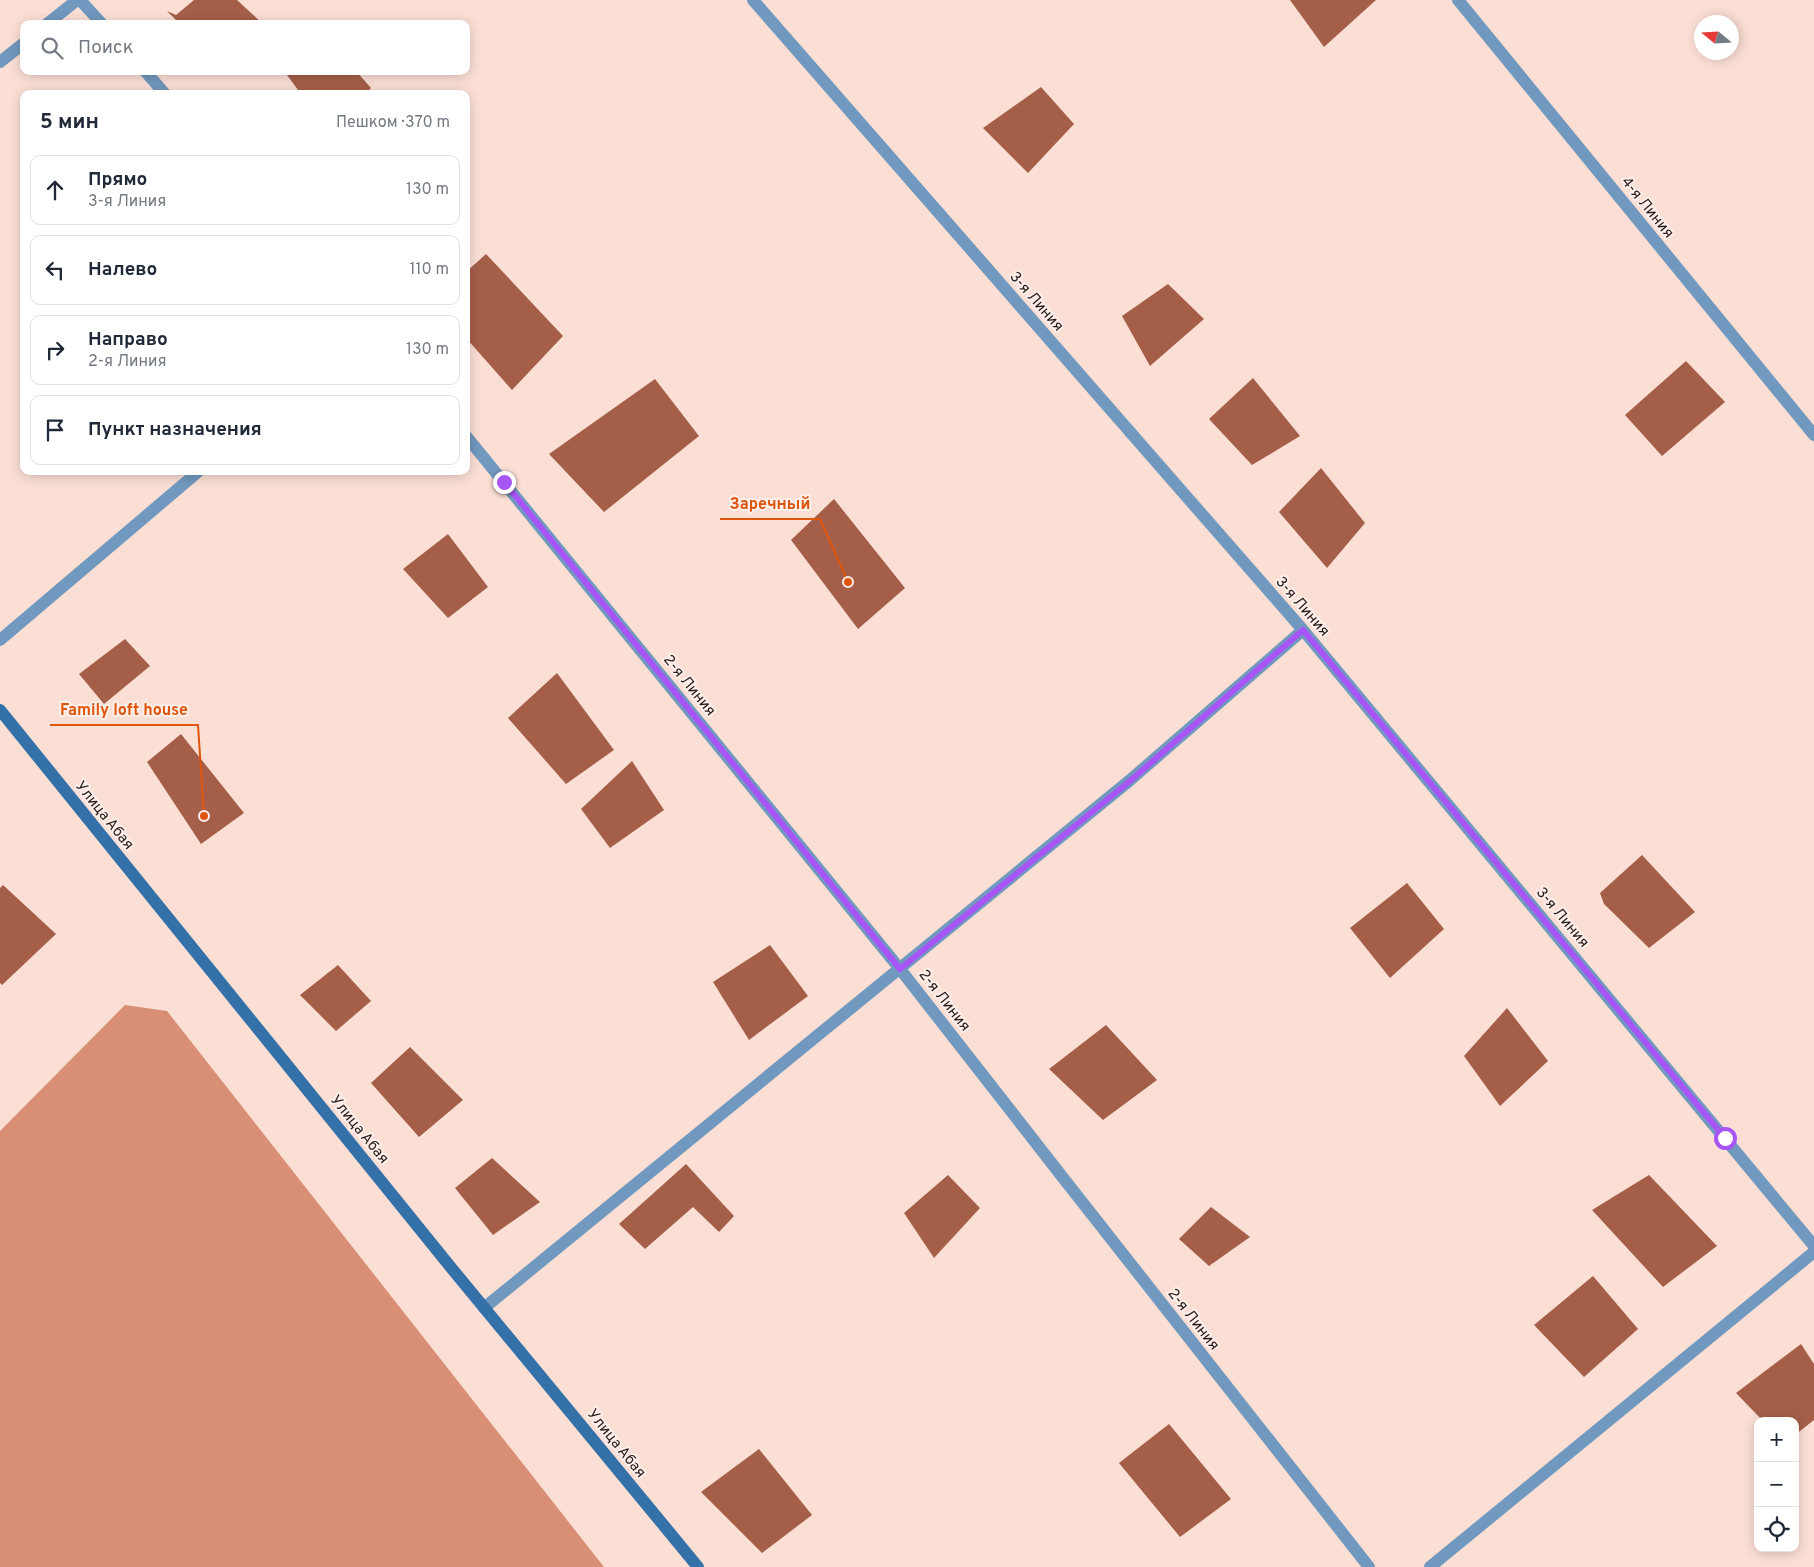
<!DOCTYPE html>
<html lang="ru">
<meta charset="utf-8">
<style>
body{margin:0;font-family:Overpass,sans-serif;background:#f6f6f7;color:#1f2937}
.controls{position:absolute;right:15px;bottom:15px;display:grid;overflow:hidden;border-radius:10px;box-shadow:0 2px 12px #0003}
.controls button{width:45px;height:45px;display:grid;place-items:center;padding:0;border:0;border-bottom:1px solid #e0e1e3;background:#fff;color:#1f2937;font:25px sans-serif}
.compass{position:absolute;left:1694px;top:15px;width:45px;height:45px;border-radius:50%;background:#fff;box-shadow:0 2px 12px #0003;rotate:288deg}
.stop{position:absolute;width:15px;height:15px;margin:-11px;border:4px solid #a855f7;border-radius:50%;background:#fff}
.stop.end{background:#a855f7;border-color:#fff;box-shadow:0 1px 5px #0008}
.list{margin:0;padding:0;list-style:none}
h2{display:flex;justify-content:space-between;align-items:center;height:65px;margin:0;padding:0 20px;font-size:21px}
h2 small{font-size:16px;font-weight:400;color:#747a83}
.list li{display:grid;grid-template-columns:32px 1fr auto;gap:15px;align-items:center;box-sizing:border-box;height:70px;margin:0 10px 10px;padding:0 10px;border:1px solid #e0e1e3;border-radius:10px}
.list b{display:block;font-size:19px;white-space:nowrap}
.list p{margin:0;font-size:16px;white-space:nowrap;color:#747a83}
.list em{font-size:16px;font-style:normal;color:#747a83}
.icon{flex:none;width:28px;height:28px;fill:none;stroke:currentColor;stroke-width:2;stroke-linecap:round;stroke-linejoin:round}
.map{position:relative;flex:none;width:1814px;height:1567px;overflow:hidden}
.search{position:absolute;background:#fff;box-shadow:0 2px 12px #0003;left:20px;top:20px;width:450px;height:55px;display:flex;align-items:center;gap:12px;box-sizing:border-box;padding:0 18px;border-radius:10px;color:#747a83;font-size:19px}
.panel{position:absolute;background:#fff;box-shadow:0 2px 12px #0003;left:20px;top:90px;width:450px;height:385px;border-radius:10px}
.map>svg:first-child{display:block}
</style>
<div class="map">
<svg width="1814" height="1567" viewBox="0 0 1814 1567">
<rect width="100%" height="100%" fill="#fbdfd5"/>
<path fill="#d98f76" d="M125 1005 167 1011 604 1567H0V1131Z"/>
<path fill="#a55f49" d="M194 0H237L263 24H180L167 11 176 15Z
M1290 0H1376L1324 47Z
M284 71H356L371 88 365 94H301Z
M1041 87 1074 124 1028 173 983 128Z
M486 254 563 336 512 390 466 338V272Z
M1168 284 1204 319 1150 366 1122 316Z
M1686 361 1725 402 1662 456 1625 415Z
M1253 378 1300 436 1252 465 1209 419Z
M655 379 699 436 604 512 549 454Z
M1321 468 1365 523 1327 568 1279 512Z
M834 499 905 588 858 629 791 540Z
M448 534 488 587 448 618 403 569Z
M125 639 150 666 104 704 79 674Z
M557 673 614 750 566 784 508 718Z
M181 734 244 813 201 844 147 762Z
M632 761 664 810 610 848 581 809Z
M1642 855 1695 912 1649 948 1604 904 1600 893Z
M1407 883 1444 929 1390 978 1350 928Z
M3 885 56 934 2 985 0 983V888Z
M770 945 808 996 749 1040 713 982Z
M338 965 371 1001 336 1031 300 995Z
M1507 1008 1548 1061 1500 1106 1464 1056Z
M1106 1025 1157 1080 1103 1120 1049 1069Z
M410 1047 463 1100 419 1137 371 1083Z
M492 1158 540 1202 493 1235 455 1188Z
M686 1164 734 1216 719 1232 693 1207 645 1249 619 1224Z
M948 1175 980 1208 934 1258 904 1213Z
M1649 1175 1717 1246 1663 1287 1592 1210Z
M1211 1207 1250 1237 1209 1266 1179 1239Z
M1593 1276 1638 1329 1584 1377 1534 1325Z
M1801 1344 1814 1364V1420L1795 1435V1421H1763L1736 1393Z
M1169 1424 1231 1499 1180 1537 1119 1463Z
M759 1449 812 1515 762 1553 701 1492Z"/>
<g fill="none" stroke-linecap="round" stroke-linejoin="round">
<path stroke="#7198be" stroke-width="12" d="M1458 0 1814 435"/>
<path stroke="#7198be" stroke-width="12" d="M80 0 102 24
M753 0 1303 630 1814 1246
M47 24 77 0
M0 62 24 43
M145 71 165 94
M466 436 900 969 1064 1179 1369 1567
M0 640 199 471
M484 1308 1129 781 1303 630
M1430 1567 1814 1252"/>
<path stroke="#3471a8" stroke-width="12" d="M0 710 453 1270 698 1567"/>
</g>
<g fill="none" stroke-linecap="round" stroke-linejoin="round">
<path stroke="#a855f7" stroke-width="6" d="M504 482 900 969 1130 781 1303 630 1725 1138"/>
</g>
<g text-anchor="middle" stroke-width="4" stroke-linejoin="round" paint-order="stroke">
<g font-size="15" fill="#271b17" stroke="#feefeb">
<text transform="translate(1648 207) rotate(51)" y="5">4-я Линия</text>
<text transform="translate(1037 301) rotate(49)" y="5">3-я Линия</text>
<text transform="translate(1303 606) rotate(49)" y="5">3-я Линия</text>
<text transform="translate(690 685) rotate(51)" y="5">2-я Линия</text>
<text transform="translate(105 815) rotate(51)" y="5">Улица Абая</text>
<text transform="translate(1563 917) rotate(50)" y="5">3-я Линия</text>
<text transform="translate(945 1000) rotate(52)" y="5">2-я Линия</text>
<text transform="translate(360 1129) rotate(51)" y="5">Улица Абая</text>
<text transform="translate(1194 1319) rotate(52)" y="5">2-я Линия</text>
<text transform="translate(617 1443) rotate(51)" y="5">Улица Абая</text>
</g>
</g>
<path fill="none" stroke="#de560d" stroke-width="2" d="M848 582L820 519H720M204 816L198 725H50"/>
<g fill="#de560d" stroke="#feefeb" stroke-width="2">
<circle cx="848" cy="582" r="5"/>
<circle cx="204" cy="816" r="5"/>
</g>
<g font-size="16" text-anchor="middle" font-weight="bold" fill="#de560d" stroke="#feefeb" stroke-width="4" stroke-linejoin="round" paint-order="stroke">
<text x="770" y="509">Заречный</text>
<text x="124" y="715">Family loft house</text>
</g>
</svg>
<div class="controls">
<button>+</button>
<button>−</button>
<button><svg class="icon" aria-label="locate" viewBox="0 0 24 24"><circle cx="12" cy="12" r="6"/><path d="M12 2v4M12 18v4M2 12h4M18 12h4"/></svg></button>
</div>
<svg class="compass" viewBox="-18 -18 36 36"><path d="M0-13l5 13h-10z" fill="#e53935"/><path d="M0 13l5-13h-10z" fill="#747a83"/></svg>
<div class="stop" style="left:1725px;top:1138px"></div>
<div class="stop end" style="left:504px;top:482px"></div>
<div class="search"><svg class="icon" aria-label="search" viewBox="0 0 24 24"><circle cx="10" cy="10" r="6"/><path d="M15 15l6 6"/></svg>Поиск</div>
<section class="panel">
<h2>5 мин<small>Пешком · 370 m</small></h2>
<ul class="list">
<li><svg class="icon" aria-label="ahead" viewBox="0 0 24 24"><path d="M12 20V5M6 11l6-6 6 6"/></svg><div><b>Прямо</b><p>3-я Линия</p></div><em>130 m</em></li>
<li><svg class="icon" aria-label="left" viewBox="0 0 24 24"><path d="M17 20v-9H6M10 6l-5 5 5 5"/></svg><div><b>Налево</b></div><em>110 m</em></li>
<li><svg class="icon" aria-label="right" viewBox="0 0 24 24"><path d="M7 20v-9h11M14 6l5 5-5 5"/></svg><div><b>Направо</b><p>2-я Линия</p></div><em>130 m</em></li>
<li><svg class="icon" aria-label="arrive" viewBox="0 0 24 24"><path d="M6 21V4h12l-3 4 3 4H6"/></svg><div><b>Пункт назначения</b></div></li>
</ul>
</section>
</div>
